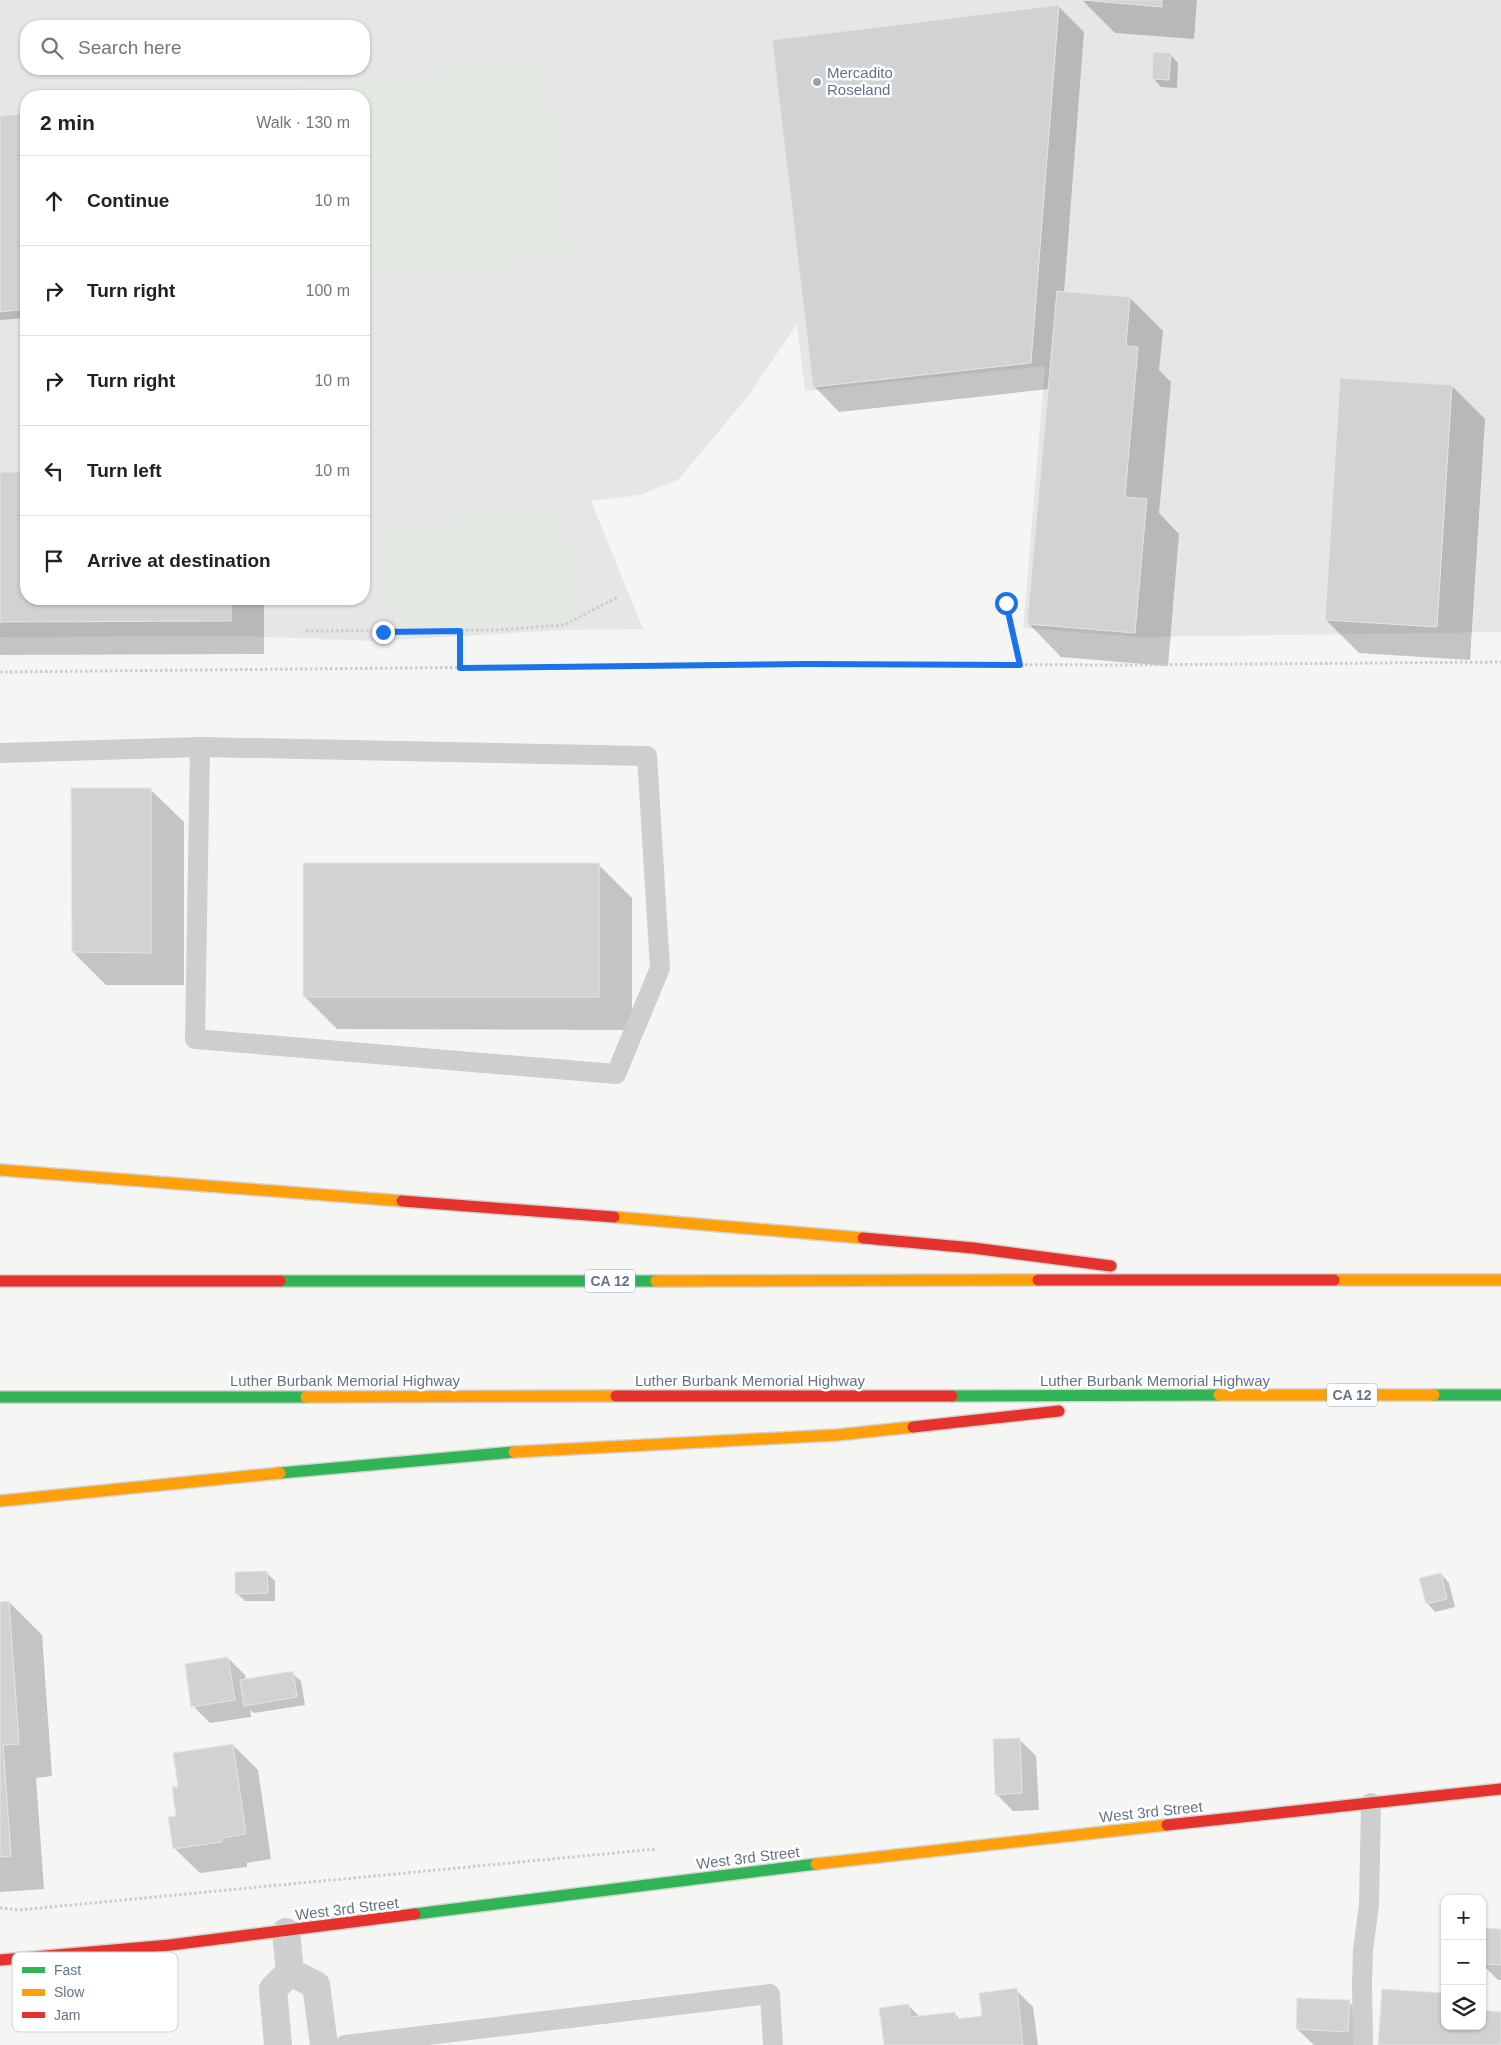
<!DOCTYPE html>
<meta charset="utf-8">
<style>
body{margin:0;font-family:Helvetica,sans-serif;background:#f2f2f2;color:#222}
.controls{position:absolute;right:15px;bottom:15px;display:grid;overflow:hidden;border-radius:10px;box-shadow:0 1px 4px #0004}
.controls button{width:45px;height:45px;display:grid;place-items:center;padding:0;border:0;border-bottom:1px solid #e0e0e0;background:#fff;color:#222;font:25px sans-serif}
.stop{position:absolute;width:15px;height:15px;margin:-11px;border:4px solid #1a73e8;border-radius:50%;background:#fff}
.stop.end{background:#1a73e8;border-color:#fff;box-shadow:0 1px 5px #0008}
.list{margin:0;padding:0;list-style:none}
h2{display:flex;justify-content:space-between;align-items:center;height:65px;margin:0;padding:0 20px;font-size:21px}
h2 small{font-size:16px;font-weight:400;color:#767676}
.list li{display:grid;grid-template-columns:32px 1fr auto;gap:15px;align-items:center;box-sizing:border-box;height:90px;padding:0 20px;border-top:1px solid #e0e0e0}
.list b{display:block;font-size:19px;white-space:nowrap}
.list em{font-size:16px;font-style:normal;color:#767676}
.icon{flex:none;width:28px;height:28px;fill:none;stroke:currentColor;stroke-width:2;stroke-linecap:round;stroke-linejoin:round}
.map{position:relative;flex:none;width:1501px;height:2045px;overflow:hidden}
.search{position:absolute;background:#fff;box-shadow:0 1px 4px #0004;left:20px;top:20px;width:350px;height:55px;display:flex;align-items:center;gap:12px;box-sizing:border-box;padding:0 18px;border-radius:20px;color:#767676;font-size:19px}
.panel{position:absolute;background:#fff;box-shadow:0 1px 4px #0004;left:20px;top:90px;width:350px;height:515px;border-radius:20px}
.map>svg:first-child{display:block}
</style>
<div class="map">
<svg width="1501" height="2045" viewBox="0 0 1501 2045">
<rect width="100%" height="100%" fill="#f5f6f4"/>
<path fill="#e5e7e7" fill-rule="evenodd" d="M0 0H1501V632L1141 637 1023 628 1045 366 805 391 797 324 749 395 679 479 640 495 591 501 643 629 564 630 375 641 237 636 0 637ZM26 26H364V69H26ZM26 96H364V599H26Z"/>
<path fill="#e4e9e2" d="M545 59 569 257 364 282V96H233Z
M563 508 569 549 585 608 564 619 500 625 396 626 394 600H381L378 528Z"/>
<path fill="#0003" d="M1082 0H1197L1194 39 1115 33Z
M1058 6 1084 32 1064 293 1130 298 1163 331 1159 370 1171 382 1159 513 1179 534 1168 666 1061 657 1028 623 1049 389 839 412 814 386Z
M1170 54 1178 63 1177 88 1161 87 1153 78Z
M26 114V318L0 320V117Z
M1452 386 1485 419 1470 660 1359 653 1326 620Z
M26 473V599H264V654L0 655V474Z
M150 789 184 822V985H106L73 952Z
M599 865 632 898V1030L337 1029 304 996Z
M267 1573 275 1581V1601H245L236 1593Z
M1441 1574 1449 1583 1455 1607 1435 1612 1427 1603Z
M9 1602 42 1635 52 1776 36 1778 44 1889 0 1892V1603Z
M228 1658 245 1675 246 1681 292 1673 301 1681 305 1705 254 1713 250 1710 251 1717 210 1723 193 1706Z
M1019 1739 1036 1756 1039 1810 1013 1811 996 1794Z
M233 1745 258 1770 271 1859 247 1863V1867L200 1873 174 1848 180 1788Z
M1484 1929 1501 1930V1980H1498L1482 1964Z
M1016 1990 1033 2007 1038 2045H885L908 2005 920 2017 954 2013 961 2020 984 2017Z
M1349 2002 1366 2019 1365 2045H1314L1297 2029Z"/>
<path fill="#d1d2d3" stroke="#e4e5e4" d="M1082 0H1162V7Z
M1059 5 1031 363 813 387 772 40Z
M1153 52 1171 53 1169 80 1152 79Z
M26 113V309L0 312V116Z
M1057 291 1130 297 1126 346 1138 347 1125 497 1147 499 1135 633 1027 624Z
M1340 378 1452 385 1437 627 1325 620Z
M0 472H26V599H231V621L0 622Z
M71 788H151V953L72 952Z
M303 863H599V997H303Z
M267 1571 268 1593 235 1594V1572Z
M1441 1573 1447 1599 1426 1604 1419 1578Z
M9 1601 19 1744 3 1745 11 1856 0 1857V1602Z
M228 1657 235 1700 191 1707 185 1664Z
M293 1671 297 1697 244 1706 240 1680Z
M1020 1738 1022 1793 995 1795 993 1739Z
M233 1744 246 1834 222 1838V1842L173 1849 168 1817 176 1816 172 1787H178L173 1753Z
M1483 1928 1501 1929V1965L1482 1964Z
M1017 1988 1023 2045H884L879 2008 909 2004 910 2017 955 2012 956 2019 982 2016 979 1993Z
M1382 1989 1445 1993V2026H1482V2010L1501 2012V2045H1378Z
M1297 1998 1350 2000 1348 2032 1296 2029Z"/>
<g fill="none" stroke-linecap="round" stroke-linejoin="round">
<g stroke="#d2d4d4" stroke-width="14">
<path id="fast" d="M280 1281H656
M1434 1395H1501
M952 1396 1219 1395
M0 1397H306
M280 1473 514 1452
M415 1914 816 1864"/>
</g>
<g stroke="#d2d4d4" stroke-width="14">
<path id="slow" d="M0 1170 402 1201
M614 1217 863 1238
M1334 1280H1501
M656 1281 1038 1280
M1219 1395H1434
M306 1397 616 1396
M514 1452 837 1435 913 1427
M0 1501 280 1473
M816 1864 1167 1825"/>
</g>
<g stroke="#d2d4d4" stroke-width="14">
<path id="jam" d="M402 1201 614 1217
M863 1238 973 1248 1111 1266
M1038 1280H1334
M0 1281H280
M616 1396H952
M913 1427 1059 1411
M1167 1825 1501 1789
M0 1960 170 1945 415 1914"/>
</g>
<path stroke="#cbcccc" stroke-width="3" stroke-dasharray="2.5 2.5" stroke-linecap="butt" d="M1006 603 1020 665
M306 631 498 630 564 625 618 597
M460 631V668
M0 672 807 664 1125 665 1501 662
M0 1908 19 1910 656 1849"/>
<path stroke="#cdcecf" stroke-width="20" d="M0 753 200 747 647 756 660 968 616 1074 195 1039 200 747
M345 2045 770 1994 773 2045
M1363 2045 1362 1984 1363 1950 1369 1905 1371 1803"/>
<path stroke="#cdcecf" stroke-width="28" d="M290 1972 316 1985 324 2045
M278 2045 273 1989 290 1972 286 1932"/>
<use href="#fast" stroke="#30b455" stroke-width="11"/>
<use href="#slow" stroke="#ff9f0a" stroke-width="11"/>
<use href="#jam" stroke="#e5322d" stroke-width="11"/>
</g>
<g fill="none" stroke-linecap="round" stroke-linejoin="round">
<path stroke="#1a73e8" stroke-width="6" d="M383 632 460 631V668L806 664 1020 665 1006 603"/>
</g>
<circle fill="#97a2ac" stroke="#fff" stroke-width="2" cx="817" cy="82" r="5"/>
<g text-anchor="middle" stroke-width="5" stroke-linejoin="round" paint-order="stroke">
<g fill="#fff" stroke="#939eaa" stroke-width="1">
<rect x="585" y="1269.5" width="50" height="23" rx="4"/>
<rect x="1327" y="1383.5" width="50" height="23" rx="4"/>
</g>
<g font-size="14" font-weight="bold" fill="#657485">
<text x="610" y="1286">CA 12</text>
<text x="1352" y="1400">CA 12</text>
</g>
<g font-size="15" fill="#657485" stroke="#fff" text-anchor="start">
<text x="827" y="78">Mercadito<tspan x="827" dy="17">Roseland</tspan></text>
</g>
<g font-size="15" fill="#657485" stroke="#fff">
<text x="345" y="1386">Luther Burbank Memorial Highway</text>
<text x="750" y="1386">Luther Burbank Memorial Highway</text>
<text x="1155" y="1386">Luther Burbank Memorial Highway</text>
<text transform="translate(1151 1812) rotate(-6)" y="5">West 3rd Street</text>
<text transform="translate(748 1858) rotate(-7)" y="5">West 3rd Street</text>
<text transform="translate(347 1909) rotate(-7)" y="5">West 3rd Street</text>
</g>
</g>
<rect x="12" y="1952" width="166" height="80" rx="8" fill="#fff" stroke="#d1d5da" stroke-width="1"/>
<rect x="22" y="1967" width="23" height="6" fill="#30b455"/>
<rect x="22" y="1989" width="23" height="7" fill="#ff9f0a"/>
<rect x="22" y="2012" width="23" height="6" fill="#e5322d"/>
<g font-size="14" fill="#657485">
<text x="54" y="1975">Fast</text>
<text x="54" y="1997">Slow</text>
<text x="54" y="2020">Jam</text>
</g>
</svg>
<div class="controls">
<button>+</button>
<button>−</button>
<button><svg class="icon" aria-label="layers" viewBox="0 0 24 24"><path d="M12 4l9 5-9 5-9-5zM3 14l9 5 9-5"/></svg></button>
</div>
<div class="stop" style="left:1006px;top:603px"></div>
<div class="stop end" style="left:383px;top:632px"></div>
<div class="search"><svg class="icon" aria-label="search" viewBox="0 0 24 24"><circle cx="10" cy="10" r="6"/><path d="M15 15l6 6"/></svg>Search here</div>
<section class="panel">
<h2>2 min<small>Walk · 130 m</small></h2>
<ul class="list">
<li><svg class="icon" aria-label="ahead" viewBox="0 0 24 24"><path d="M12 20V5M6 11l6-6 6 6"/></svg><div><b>Continue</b></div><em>10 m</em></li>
<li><svg class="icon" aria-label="right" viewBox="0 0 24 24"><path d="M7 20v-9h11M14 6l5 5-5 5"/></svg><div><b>Turn right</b></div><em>100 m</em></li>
<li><svg class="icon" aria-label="right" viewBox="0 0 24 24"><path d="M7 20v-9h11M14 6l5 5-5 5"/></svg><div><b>Turn right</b></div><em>10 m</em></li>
<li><svg class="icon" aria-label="left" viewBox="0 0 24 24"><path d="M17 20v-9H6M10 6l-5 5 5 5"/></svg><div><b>Turn left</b></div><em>10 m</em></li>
<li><svg class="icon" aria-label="arrive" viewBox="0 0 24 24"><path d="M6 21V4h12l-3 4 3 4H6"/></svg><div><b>Arrive at destination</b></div></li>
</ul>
</section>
</div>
